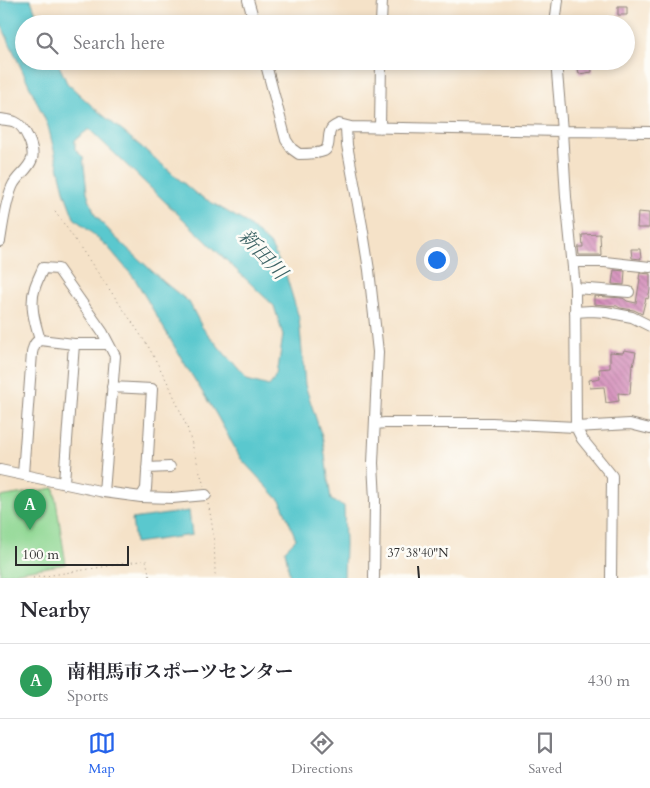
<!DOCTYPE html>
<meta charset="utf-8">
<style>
body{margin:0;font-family:Cardo,"Noto Serif JP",serif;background:#f7f7f7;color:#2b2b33}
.scale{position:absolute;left:15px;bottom:12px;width:114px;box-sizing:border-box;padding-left:5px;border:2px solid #2b2b2b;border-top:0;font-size:14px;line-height:18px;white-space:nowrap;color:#2b2b2b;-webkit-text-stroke:4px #fdfcf7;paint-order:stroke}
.you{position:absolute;left:436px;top:259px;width:18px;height:18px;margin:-12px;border:4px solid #fff;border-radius:50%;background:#1a73e8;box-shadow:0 0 0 8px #1a73e833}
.badge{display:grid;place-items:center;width:32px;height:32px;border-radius:50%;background:#2563eb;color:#fff;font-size:16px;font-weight:700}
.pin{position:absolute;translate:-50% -41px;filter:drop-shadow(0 1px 2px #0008)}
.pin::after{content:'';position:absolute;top:26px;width:18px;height:15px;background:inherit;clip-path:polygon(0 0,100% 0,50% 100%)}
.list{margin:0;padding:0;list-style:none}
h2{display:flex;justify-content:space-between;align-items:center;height:65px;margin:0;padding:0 20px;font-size:21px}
h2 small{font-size:16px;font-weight:400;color:#7c7c81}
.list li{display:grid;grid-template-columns:32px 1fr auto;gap:15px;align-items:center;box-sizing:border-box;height:75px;padding:0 20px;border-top:1px solid #e1e1e2}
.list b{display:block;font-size:19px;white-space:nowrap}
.list p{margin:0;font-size:16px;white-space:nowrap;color:#7c7c81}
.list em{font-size:16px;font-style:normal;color:#7c7c81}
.icon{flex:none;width:28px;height:28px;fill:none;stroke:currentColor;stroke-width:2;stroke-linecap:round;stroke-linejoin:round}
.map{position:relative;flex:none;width:650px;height:578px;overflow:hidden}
.search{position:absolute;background:#fff;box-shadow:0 2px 8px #0003;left:15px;right:15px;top:15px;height:55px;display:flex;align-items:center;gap:12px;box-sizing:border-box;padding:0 18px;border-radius:28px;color:#7c7c81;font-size:19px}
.sheet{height:140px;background:#fff}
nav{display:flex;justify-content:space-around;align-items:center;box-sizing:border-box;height:70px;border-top:1px solid #e1e1e2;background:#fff;font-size:14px;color:#7c7c81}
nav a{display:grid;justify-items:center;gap:2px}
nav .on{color:#2563eb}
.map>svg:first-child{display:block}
</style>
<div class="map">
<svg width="650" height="578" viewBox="0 0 650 578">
<defs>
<pattern id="building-back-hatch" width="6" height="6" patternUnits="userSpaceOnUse" patternTransform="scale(1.25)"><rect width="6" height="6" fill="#d389b8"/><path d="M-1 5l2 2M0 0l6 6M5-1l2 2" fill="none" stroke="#ab7096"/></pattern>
</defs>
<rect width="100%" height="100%" fill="#fdfcf7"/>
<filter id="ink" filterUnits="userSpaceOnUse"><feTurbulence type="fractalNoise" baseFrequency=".02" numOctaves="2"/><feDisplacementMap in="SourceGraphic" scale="10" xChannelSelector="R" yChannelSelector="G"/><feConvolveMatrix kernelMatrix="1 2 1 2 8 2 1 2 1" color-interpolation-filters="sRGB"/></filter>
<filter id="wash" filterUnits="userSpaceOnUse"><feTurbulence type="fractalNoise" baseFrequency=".0096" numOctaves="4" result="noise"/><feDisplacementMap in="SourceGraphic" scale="20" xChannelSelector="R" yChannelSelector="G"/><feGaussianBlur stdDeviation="1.12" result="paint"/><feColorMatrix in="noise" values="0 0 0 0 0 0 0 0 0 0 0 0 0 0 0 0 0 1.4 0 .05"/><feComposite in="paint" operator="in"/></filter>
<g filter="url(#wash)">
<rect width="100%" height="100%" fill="#f5e2c8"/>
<path fill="#8ed792" stroke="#5c815e" d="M54 488 66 564 0 575V497Z"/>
<path fill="#5ac8ce" stroke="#427a7c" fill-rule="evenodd" d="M0 0H31L40 24H24V61H57L67 83 93 107 144 149 195 193 245 222 270 244 286 275 299 318 305 385 323 440 331 500 344 506 345 544 344 578H290L285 550 296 539 281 502 241 459 216 414 183 361 135 279 108 247 74 218 65 194 48 126 0 22ZM89 129 274 306 283 335 277 376 269 386 247 380 202 327 189 302 165 283 115 237 95 215 87 192 83 157 75 149V140Z
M189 511 192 535 135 543 132 519Z"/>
<g id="blocks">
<path fill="url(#building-back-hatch)" d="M618 7H627V15H618Z
M591 61 592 72 579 74 577 63Z
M638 212 649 213V228H637Z
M600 234 601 255H579L578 247H583L582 235Z
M631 249H640L641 259 632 258Z
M614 270 625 271 624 285 612 284Z
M640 273 650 274V290L648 299 646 298 642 314 634 310 620 308 617 306 594 304V296L623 298 627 301 636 303 640 279H639Z
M624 350 636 352 633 366 632 365 630 394 618 393 619 401 606 403 604 387 590 388 589 380 600 378 599 369 610 368V352L623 353Z"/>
</g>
</g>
<g filter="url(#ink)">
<use href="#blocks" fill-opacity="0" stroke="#90867a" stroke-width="1"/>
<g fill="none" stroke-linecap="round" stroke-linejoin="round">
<g stroke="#90867a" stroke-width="12">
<path id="minor" d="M248 0 255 24
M381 24 382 0
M555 24 558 0
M265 61 286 140 292 149 299 154C306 154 317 154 324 151 332 146 326 134 332 128 334 126 337 125 339 124L351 127
M556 61 562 131 650 132
M0 119C5 120 11 120 15 122 25 126 35 149 32 159 28 171 16 176 12 187 5 204 3 223 0 241
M380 128 381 61
M573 262H605L650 267
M575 288 629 292
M575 312 591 311 606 312 632 317 650 326
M40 340C35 323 29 305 35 287 37 281 40 275 43 268L58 269 103 333 115 356 104 492
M112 387 152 389 146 489 141 497
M376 424 385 423H492L576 427 630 424 650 429
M147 468 170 467
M0 470 104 492 141 497 172 498 206 495
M23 474 32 353C33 348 34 342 40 340L74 344H108
M64 482 74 344
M374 578 375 500 373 463 378 352 369 270 362 226 347 145 346 128 351 127 562 131 566 197 575 288 576 427 582 439 612 476 611 578"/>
</g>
<path stroke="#90867a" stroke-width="1" stroke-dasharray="1 4" stroke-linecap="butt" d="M55 211 130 319 148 346 170 387 187 427 204 486
M208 504C214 529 215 552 215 578
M33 578 146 560 150 578"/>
<use href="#minor" stroke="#fff" stroke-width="10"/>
</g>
</g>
<path fill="none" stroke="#2b2b2b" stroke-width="2" d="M418 566 419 578"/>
<g text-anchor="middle" stroke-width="5" stroke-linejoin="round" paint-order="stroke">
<g font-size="20" font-style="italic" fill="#3b6264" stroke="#fdfcf7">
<text transform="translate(263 254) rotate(47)" y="7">新田川</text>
</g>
</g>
<g font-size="12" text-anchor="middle" fill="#2b2b2b" stroke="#fdfcf7" stroke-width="5" stroke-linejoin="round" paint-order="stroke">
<text x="418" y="557">37°38'40"N</text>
</g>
</svg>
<div class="scale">100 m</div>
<div class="you"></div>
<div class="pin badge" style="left:30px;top:530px;background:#2e9e5b">A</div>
<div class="search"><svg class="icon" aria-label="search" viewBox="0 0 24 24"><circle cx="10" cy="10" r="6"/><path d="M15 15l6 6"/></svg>Search here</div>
</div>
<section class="sheet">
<h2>Nearby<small></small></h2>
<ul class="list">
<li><span class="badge" style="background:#2e9e5b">A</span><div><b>南相馬市スポーツセンター</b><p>Sports</p></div><em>430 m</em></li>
</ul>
</section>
<nav>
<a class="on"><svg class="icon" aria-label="map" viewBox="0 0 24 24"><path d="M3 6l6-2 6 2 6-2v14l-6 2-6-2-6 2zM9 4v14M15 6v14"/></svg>Map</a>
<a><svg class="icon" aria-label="directions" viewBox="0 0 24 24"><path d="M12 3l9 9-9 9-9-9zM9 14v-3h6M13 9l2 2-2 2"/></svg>Directions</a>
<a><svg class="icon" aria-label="saved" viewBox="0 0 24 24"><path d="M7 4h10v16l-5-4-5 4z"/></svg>Saved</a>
</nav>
